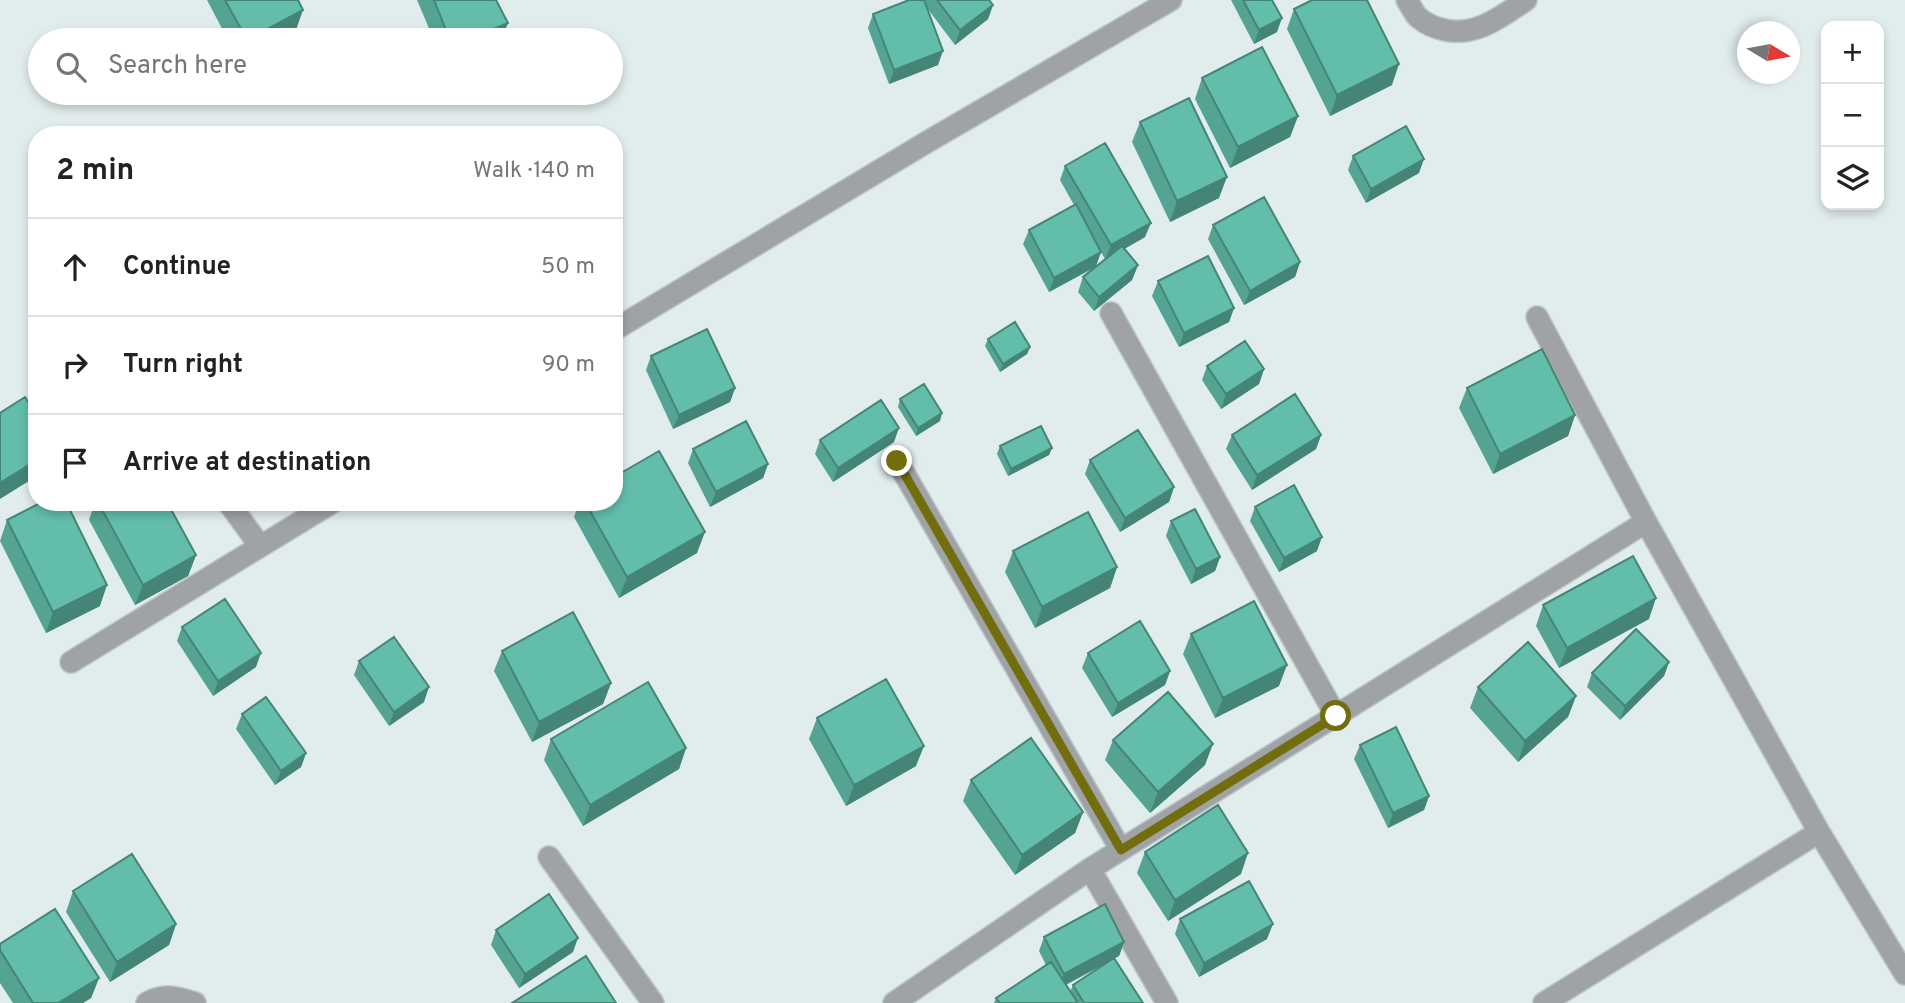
<!DOCTYPE html>
<meta charset="utf-8">
<style>
body{margin:0;font-family:Overpass,sans-serif;background:#f6f6f6;color:#222}
.controls{position:absolute;right:21px;top:21px;display:grid;overflow:hidden;border-radius:14px;box-shadow:0 4px 10px #0003}
.controls button{width:63px;height:63px;display:grid;place-items:center;padding:0;border:0;border-bottom:2px solid #e0e0e0;background:#fff;color:#222;font:35px sans-serif}
.compass{position:absolute;left:1737px;top:21px;width:63px;height:63px;border-radius:50%;background:#fff;box-shadow:0 4px 10px #0003;rotate:100deg}
.stop{position:absolute;width:21px;height:21px;margin:-16px;border:5px solid #736e0d;border-radius:50%;background:#fff}
.stop.end{background:#736e0d;border-color:#fff;box-shadow:0 2px 7px #0008}
.list{margin:0;padding:0;list-style:none}
h2{display:flex;justify-content:space-between;align-items:center;height:91px;margin:0;padding:0 28px;font-size:30px}
h2 small{font-size:23px;font-weight:400;color:#767676}
.list li{display:grid;grid-template-columns:46px 1fr auto;gap:21px;align-items:center;box-sizing:border-box;height:98px;padding:0 28px;border-top:2px solid #e0e0e0}
.list b{display:block;font-size:26px;white-space:nowrap}
.list em{font-size:23px;font-style:normal;color:#767676}
.icon{flex:none;width:38px;height:38px;fill:none;stroke:currentColor;stroke-width:2;stroke-linecap:round;stroke-linejoin:round}
.map{position:relative;flex:none;width:1905px;height:1003px;overflow:hidden}
.search{position:absolute;background:#fff;box-shadow:0 4px 10px #0003;left:28px;top:28px;width:595px;height:77px;display:flex;align-items:center;gap:18px;box-sizing:border-box;padding:0 24px;border-radius:38px;color:#767676;font-size:26px}
.panel{position:absolute;background:#fff;box-shadow:0 4px 10px #0003;left:28px;top:126px;width:595px;height:385px;border-radius:28px}
.map>svg:first-child{display:block}
</style>
<div class="map">
<svg width="1905" height="1003" viewBox="0 0 1905 1003">
<rect width="100%" height="100%" fill="#e1ecec"/>
<g fill="none" stroke-linecap="round" stroke-linejoin="round">
<g stroke="#bdc7c7" stroke-width="24">
<path id="minor" d="M1407 0C1411 6 1414 14 1419 18 1426 24 1436 28 1445 30 1476 37 1502 16 1526 0
M1111 313 1336 716
M1537 317 1646 522 1819 832 1905 974
M614 330 927 142 1171 0
M897 461 1121 850
M228 502 260 546
M71 662 333 502
M549 857 653 1003
M1090 869 1167 1003
M147 1003C163 993 177 997 195 1003
M894 1003 1090 869 1646 522
M1544 1003 1819 832"/>
</g>
<use href="#minor" stroke="#9fa3a5" stroke-width="21"/>
</g>
<path fill="#54a393" fill-rule="evenodd" d="M207 0H298L296 30 278 40H228Z
M417 0H496L501 40H434Z
M909 0H989L993 5 988 19 955 45 927 8 938 65 889 84 868 28 873 14Z
M1231 0H1272L1277 32 1254 44Z
M1294 9 1392 85 1330 116 1287 29Z
M1202 78 1298 116 1290 137 1230 168 1195 99Z
M1140 122 1219 198 1170 222 1132 142Z
M1353 156 1419 173 1366 203 1348 170Z
M1065 166 1145 237 1124 249 1138 265 1132 280 1094 311 1078 292 1083 277 1096 267 1049 292 1023 244 1029 230 1074 205 1060 180ZM1101 252 1105 259 1096 266Z
M1213 225 1300 262 1295 277 1244 305 1208 239Z
M1158 281 1234 308 1229 322 1179 347 1152 296Z
M988 339 1030 347 1027 354 1000 372 985 346Z
M651 356 735 388 730 402 673 429 646 370Z
M1207 366 1264 369 1259 384 1221 409 1202 380Z
M1467 388 1575 415 1568 436 1493 474 1459 408Z
M900 399 940 421 916 436 898 407Z
M1232 435H1321L1316 449 1252 490 1226 449Z
M820 440 894 442 833 482 815 454Z
M1000 446 1052 448 1049 455 1008 476 997 454Z
M693 449 768 464 763 478 710 507 688 463Z
M1090 460 1174 487 1169 502 1120 532 1085 474Z
M95 502H167L196 555 188 576 135 605 89 520Z
M579 502H614L697 553 619 598 574 517Z
M1255 507 1317 551 1279 572 1250 521Z
M7 520 100 606 46 633 0 541Z
M1171 521 1220 557 1215 571 1191 584 1166 536Z
M1013 551 1117 567 1110 588 1035 628 1005 572Z
M1543 605 1649 619 1559 668 1536 626Z
M182 627 256 667 213 696 177 641Z
M1191 634 1279 686 1215 718 1183 654Z
M502 651 611 683 603 704 532 742 494 671Z
M1088 653 1170 671 1165 685 1112 717 1082 668Z
M359 661 424 702 389 726 354 675Z
M1669 662 1664 676 1620 720 1587 687 1592 673Z
M1478 687 1576 696 1568 717 1518 762 1470 708Z
M242 714 306 753 301 767 275 785 236 729Z
M817 718 916 766 846 806 809 739Z
M551 739 686 748 679 769 583 826 544 760Z
M1113 740 1205 765 1150 813 1105 760Z
M1360 745 1429 796 1424 810 1388 828 1354 759Z
M971 780 1083 812 1075 833 1015 875 963 801Z
M1145 852 1241 874 1168 921 1137 873Z
M73 891 176 924 169 945 110 982 66 912Z
M1180 919 1267 939 1199 977 1175 934Z
M496 930 573 952 519 988 491 945Z
M1044 937 1124 942 1119 956 1114 958 1143 1003H994L996 998 1046 965 1039 951ZM1112 960 1073 985 1070 992 1066 985Z
M0 944 99 978 91 998 83 1003H13L0 983Z"/>
<path fill="#458578" d="M993 5 988 19 955 45 960 30Z
M303 10 296 30 278 40H248Z
M1282 18 1277 32 1254 44 1259 30Z
M508 23 501 40H467Z
M943 51 938 65 889 84 894 70Z
M1399 64 1392 85 1330 116 1337 95Z
M1298 116 1290 137 1230 168 1238 147Z
M1424 159 1419 173 1366 203 1371 189Z
M1227 177 1219 198 1170 222 1177 201Z
M1151 223 1145 237 1105 260 1111 245Z
M1101 252 1096 266 1049 292 1054 278Z
M1300 262 1295 277 1244 305 1250 291Z
M1138 265 1132 280 1094 311 1099 297Z
M1234 308 1229 322 1179 347 1184 333Z
M1030 347 1027 354 1000 372 1003 364Z
M1264 369 1259 384 1221 409 1226 394Z
M735 388 730 402 673 429 679 415Z
M942 413 940 421 916 436 918 428Z
M1575 415 1568 436 1493 474 1500 454Z
M899 428 894 442 833 482 838 468Z
M1321 435 1316 449 1252 490 1257 475Z
M1052 448 1049 455 1008 476 1011 469Z
M37 460V476L0 499V483Z
M768 464 763 478 710 507 716 492Z
M1174 487 1169 502 1120 532 1125 518Z
M705 532 697 553 619 598 627 577Z
M1322 537 1317 551 1279 572 1284 558Z
M196 555 188 576 135 605 143 585Z
M1220 557 1215 571 1191 584 1196 569Z
M1117 567 1110 588 1035 628 1042 607Z
M107 585 100 606 46 633 53 612Z
M1656 598 1649 619 1559 668 1567 648Z
M261 653 256 667 213 696 218 681Z
M1669 662 1664 676 1620 720 1625 706Z
M1287 665 1279 686 1215 718 1223 698Z
M1170 671 1165 685 1112 717 1118 703Z
M611 683 603 704 532 742 539 722Z
M429 687 424 702 389 726 394 712Z
M1576 696 1568 717 1518 762 1525 741Z
M1213 744 1205 765 1150 813 1158 792Z
M924 746 916 766 846 806 854 785Z
M686 748 679 769 583 826 590 805Z
M306 753 301 767 275 785 281 771Z
M1429 796 1424 810 1388 828 1393 813Z
M1083 812 1075 833 1015 875 1022 855Z
M1248 853 1241 874 1168 921 1175 900Z
M176 924 169 945 110 982 117 962Z
M1273 924 1267 939 1199 977 1204 963Z
M578 938 573 952 519 988 525 974Z
M1124 942 1119 956 1059 988 1064 974Z
M99 978 91 998 83 1003H58Z"/>
<path fill="#62beab" stroke="#458578" stroke-width="2" d="M225 0H298L303 10 247 40Z
M434 0H496L508 23 467 40H450Z
M909 0H924L943 51 894 70 873 14Z
M937 0H989L993 5 960 30Z
M1243 0H1272L1282 18 1259 30Z
M1312 0H1367L1399 64 1337 95 1294 9Z
M1262 47 1298 116 1238 147 1202 78Z
M1189 98 1227 177 1177 201 1140 122Z
M1406 126 1424 159 1371 189 1353 156Z
M1105 143 1151 223 1111 245 1065 166Z
M1264 197 1300 262 1250 291 1213 225Z
M1076 204 1101 252 1054 278 1029 230Z
M1122 246 1138 265 1099 297 1083 277Z
M1208 256 1234 308 1184 333 1158 281Z
M1015 322 1030 347 1003 364 988 339Z
M707 329 735 388 679 415 651 356Z
M1245 341 1264 369 1226 394 1207 366Z
M1542 349 1575 415 1500 454 1467 388Z
M924 384 942 413 918 428 900 399Z
M1295 394 1321 435 1257 475 1232 435Z
M25 397 37 415V460L0 483V413Z
M881 400 899 428 838 468 820 440Z
M746 421 768 464 716 492 693 449Z
M1041 426 1052 448 1011 469 1000 446Z
M1138 430 1174 487 1125 518 1090 460Z
M659 451 705 532 627 577 585 502H614V477Z
M1294 485 1322 537 1284 558 1255 507Z
M42 502H66L107 585 53 612 7 520Z
M98 502H167L196 555 143 585Z
M1195 509 1220 557 1196 569 1171 521Z
M1088 512 1117 567 1042 607 1013 551Z
M1633 556 1656 598 1567 648 1543 605Z
M225 599 261 653 218 681 182 627Z
M1254 601 1287 665 1223 698 1191 634Z
M573 612 611 683 539 722 502 651Z
M1140 621 1170 671 1118 703 1088 653Z
M1636 629 1669 662 1625 706 1592 673Z
M394 637 429 687 394 712 359 661Z
M1528 642 1576 696 1525 741 1478 687Z
M886 679 924 746 854 785 817 718Z
M648 682 686 748 590 805 551 739Z
M1168 692 1213 744 1158 792 1113 740Z
M266 697 306 753 281 771 242 714Z
M1396 727 1429 796 1393 813 1360 745Z
M1031 738 1083 812 1022 855 971 780Z
M1218 805 1248 853 1175 900 1145 852Z
M132 854 176 924 117 962 73 891Z
M1249 881 1273 924 1204 963 1180 919Z
M549 894 578 938 525 974 496 930Z
M1105 904 1124 942 1064 974 1044 937Z
M55 909 99 978 58 1003H33L0 950V944Z
M586 956 616 1003H512Z
M1114 958 1143 1003H1084L1073 985Z
M1051 962 1078 1003H1000L996 998Z"/>
<g fill="none" stroke-linecap="round" stroke-linejoin="round">
<path stroke="#736e0d" stroke-width="9" d="M897 461 1121 850 1336 716"/>
</g>
</svg>
<div class="controls">
<button>+</button>
<button>−</button>
<button><svg class="icon" aria-label="layers" viewBox="0 0 24 24"><path d="M12 4l9 5-9 5-9-5zM3 14l9 5 9-5"/></svg></button>
</div>
<svg class="compass" viewBox="-18 -18 36 36"><path d="M0-13l5 13h-10z" fill="#e53935"/><path d="M0 13l5-13h-10z" fill="#767676"/></svg>
<div class="stop" style="left:1336px;top:716px"></div>
<div class="stop end" style="left:897px;top:461px"></div>
<div class="search"><svg class="icon" aria-label="search" viewBox="0 0 24 24"><circle cx="10" cy="10" r="6"/><path d="M15 15l6 6"/></svg>Search here</div>
<section class="panel">
<h2>2 min<small>Walk · 140 m</small></h2>
<ul class="list">
<li><svg class="icon" aria-label="ahead" viewBox="0 0 24 24"><path d="M12 20V5M6 11l6-6 6 6"/></svg><div><b>Continue</b></div><em>50 m</em></li>
<li><svg class="icon" aria-label="right" viewBox="0 0 24 24"><path d="M7 20v-9h11M14 6l5 5-5 5"/></svg><div><b>Turn right</b></div><em>90 m</em></li>
<li><svg class="icon" aria-label="arrive" viewBox="0 0 24 24"><path d="M6 21V4h12l-3 4 3 4H6"/></svg><div><b>Arrive at destination</b></div></li>
</ul>
</section>
</div>
